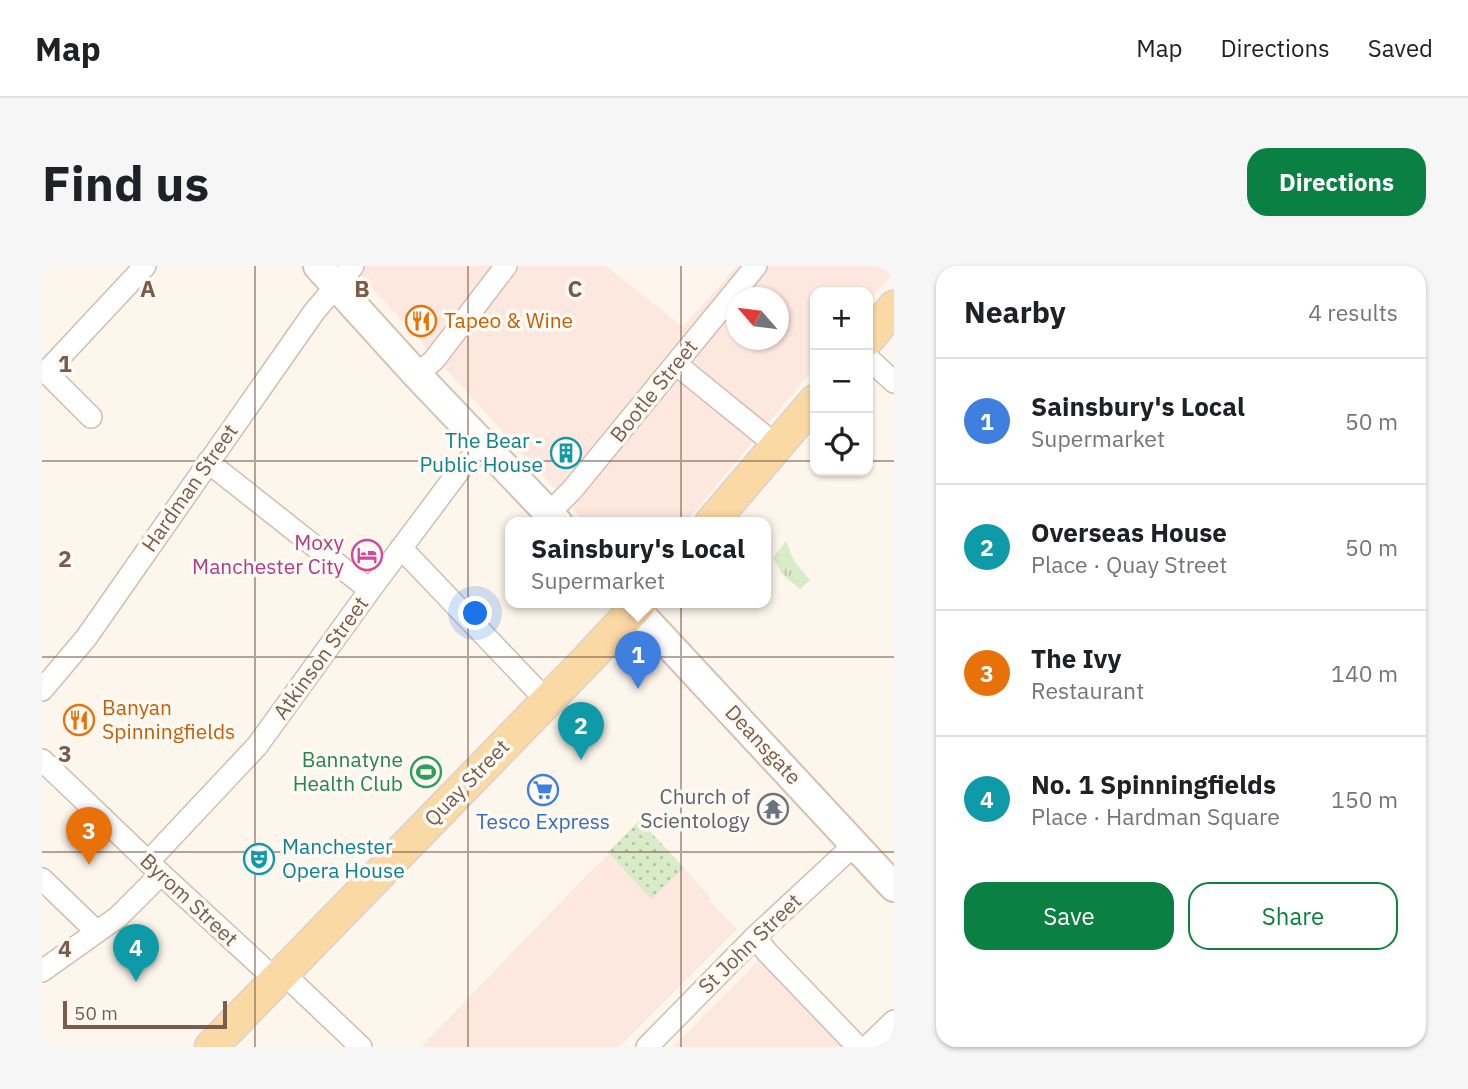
<!DOCTYPE html>
<meta charset="utf-8">
<style>
body{margin:0;font-family:"IBM Plex Sans",sans-serif;background:#f6f6f6;color:#202124}
.controls{position:absolute;right:21px;top:21px;display:grid;overflow:hidden;border-radius:14px;box-shadow:0 2px 5px #0004}
.controls button{width:63px;height:63px;display:grid;place-items:center;padding:0;border:0;border-bottom:2px solid #e0e0e0;background:#fff;color:#202124;font:35px sans-serif}
.compass{position:absolute;left:684px;top:21px;width:63px;height:63px;border-radius:50%;background:#fff;box-shadow:0 2px 5px #0004;rotate:298deg}
.scale{position:absolute;left:21px;bottom:18px;width:164px;box-sizing:border-box;padding-left:7px;border:4px solid #7a5c4d;border-top:0;font-size:19px;line-height:24px;white-space:nowrap;color:#7a5c4d;-webkit-text-stroke:5px #fffaf3;paint-order:stroke}
.you{position:absolute;left:434px;top:348px;width:24px;height:24px;margin:-18px;border:5px solid #fff;border-radius:50%;background:#1a73e8;box-shadow:0 0 0 10px #1a73e833}
.badge{display:grid;place-items:center;width:46px;height:46px;border-radius:50%;background:#0b8043;color:#fff;font-size:23px;font-weight:700}
.pin{position:absolute;translate:-50% -58px;filter:drop-shadow(0 2px 4px #0008)}
.pin::after{content:'';position:absolute;top:37px;width:24px;height:21px;background:inherit;clip-path:polygon(0 0,100% 0,50% 100%)}
.popup{position:absolute;left:463px;top:251px;width:266px;height:91px;box-sizing:border-box;display:grid;place-content:center;border-radius:14px;background:#fff;filter:drop-shadow(0 2px 5px #0005);font-size:23px;white-space:nowrap;color:#757577}
.popup b{font-size:26px;color:#202124}
.popup::after{content:'';position:absolute;left:50%;top:100%;margin-left:-14px;border:14px solid transparent;border-top-color:#fff}
.list{margin:0;padding:0;list-style:none}
h2{display:flex;justify-content:space-between;align-items:center;height:91px;margin:0;padding:0 28px;font-size:30px}
h2 small{font-size:23px;font-weight:400;color:#757577}
.list li{display:grid;grid-template-columns:46px 1fr auto;gap:21px;align-items:center;box-sizing:border-box;height:126px;padding:0 28px;border-top:2px solid #e0e0e0}
.list b{display:block;font-size:26px;white-space:nowrap}
.list p{margin:0;font-size:23px;white-space:nowrap;color:#757577}
.list em{font-size:23px;font-style:normal;color:#757577}
.actions{display:flex;gap:14px;padding:21px 28px}
.actions a{flex:1;padding:16px 0;border:2px solid #0b8043;border-radius:21px;text-align:center;font-size:24px;color:#0b8043}
.actions .main{background:#0b8043;color:#fff}
.icon{flex:none;width:38px;height:38px;fill:none;stroke:currentColor;stroke-width:2;stroke-linecap:round;stroke-linejoin:round}
.map{position:relative;flex:none;width:852px;height:781px;overflow:hidden;border-radius:21px}
header{display:flex;align-items:center;gap:42px;box-sizing:border-box;height:98px;padding:0 35px;background:#fff;border-bottom:2px solid #e0e0e0}
header strong{font-size:33px}
nav{display:flex;gap:38px;margin-inline-start:auto;font-size:24px}
.intro{display:flex;align-items:center;justify-content:space-between;box-sizing:border-box;height:168px;padding:0 42px}
h1{margin:0;font-size:49px}
.button{padding:18px 32px;border-radius:21px;background:#0b8043;color:#fff;font-size:24px;font-weight:700}
main{display:flex;gap:42px;padding:0 42px}
aside{flex:1;background:#fff;border-radius:21px;box-shadow:0 2px 5px #0004}
.map>svg:first-child{display:block}
</style>
<header>
<strong>Map</strong>
<nav><a>Map</a><a>Directions</a><a>Saved</a></nav>
</header>
<div class="intro"><h1>Find us</h1><a class="button">Directions</a></div>
<main>
<div class="map">
<svg width="852" height="781" viewBox="0 0 852 781">
<defs>
<pattern id="grass-tufts" width="24" height="20" patternUnits="userSpaceOnUse" patternTransform="scale(1.75)"><rect width="24" height="20" fill="#d8ecc9"/><path d="M3 7l-1-3M5 7V3M7 7l1-3M15 17l-1-3M17 17v-4M19 17l1-3" fill="none" stroke="#b4c2a5"/></pattern>
<pattern id="garden-dots" width="8" height="8" patternUnits="userSpaceOnUse" patternTransform="scale(1.75)"><rect width="8" height="8" fill="#d8ecc9"/><path d="M2 2h.1M6 6h.1" fill="none" stroke="#b4c2a5" stroke-width="1.8" stroke-linecap="round"/></pattern>
</defs>
<rect width="100%" height="100%" fill="#fdf6ec"/>
<path fill="#fde8e0" fill-rule="evenodd" d="M310 0H564L641 61 695 0H852V6L826 37V26H773V101L643 257H544ZM694 32H736V74H694Z
M596 556H599L642 602 669 632 667 634 695 663 577 781H379L543 611 567 588 566 586Z
M718 693 807 781H631Z"/>
<path fill="url(#grass-tufts)" d="M744 275 752 295 768 314 758 323 742 310 731 292Z"/>
<path fill="url(#garden-dots)" d="M596 556H599L642 602 609 633 566 586Z"/>
<g fill="none" stroke-linecap="round" stroke-linejoin="round">
<g stroke="#d1beb0" stroke-width="24">
<path id="street" d="M826 92 852 116
M634 98 735 180
M4 106 49 151
M0 107 4 106 103 0
M375 109 392 94 464 0
M166 196 328 324
M507 247 530 224 714 0
M359 282 505 435
M0 424 44 372 272 46 311 0
M0 494 119 608 234 714
M106 596 215 480 328 324 420 201 442 180
M0 613 55 666
M713 671 724 685 816 781
M0 705 76 651 119 608
M241 707 319 781
M605 781 713 671 813 578
M825 781 852 755"/>
</g>
<g stroke="#d6c0b0" stroke-width="32">
<path id="secondary" d="M276 0 375 109 516 257
M588 337 852 621"/>
</g>
<g stroke="#dad1cd" stroke-width="35">
<path id="primary" d="M826 73 852 41
M669 257 773 135
M169 781 547 392 598 337"/>
</g>
<use href="#street" stroke="#fff" stroke-width="21"/>
<use href="#secondary" stroke="#fff" stroke-width="28"/>
<use href="#primary" stroke="#fbd9a5" stroke-width="32"/>
</g>
<path fill="none" stroke="#7a5c4d" stroke-width="2" stroke-opacity="0.55" d="M213 0V781M426 0V781M639 0V781M0 195H773M826 195H852M0 391H852M0 586H852"/>
<defs>
<g id="restaurant-ring" transform="scale(1.575)"><circle r="9.5" fill="#fffaf3" stroke="#e8710a" stroke-width="1.5"/><path d="M-5-6h1v4h1v-4h1v4h1v-4h1v5L-1.5 .5V6h-2V.5L-5-1ZM5-6V6H3V1.5H1.5Q1.5-4 5-6Z" fill="#e8710a"/></g>
<g id="building-ring" transform="scale(1.575)"><circle r="9.5" fill="#fffaf3" stroke="#0f9aa8" stroke-width="1.5"/><path d="M-4-6H4V6H1V3H-1V6H-4ZM-2.5-4.3h1.7v1.8h-1.7ZM.8-4.3h1.7v1.8H.8ZM-2.5-1h1.7V.8h-1.7ZM.8-1h1.7V.8H.8Z" fill="#0f9aa8"/></g>
<g id="hotel-ring" transform="scale(1.575)"><circle r="9.5" fill="#fffaf3" stroke="#d1479c" stroke-width="1.5"/><path d="M-6-4.5h1.5V1H6V5H4.5V3h-9V5H-6ZM-4 0a1.8 1.8 0 1 1 3.6 0ZM.5 0V-2.5h3Q6-2.5 6 0Z" fill="#d1479c"/></g>
<g id="stadium-ring" transform="scale(1.575)"><circle r="9.5" fill="#fffaf3" stroke="#2e9e5b" stroke-width="1.5"/><path d="M0-5a6.5 5 0 1 0 0 10a6.5 5 0 1 0 0-10ZM-3.5-1.8h7v3.6h-7Z" fill="#2e9e5b"/></g>
<g id="supermarket-ring" transform="scale(1.575)"><circle r="9.5" fill="#fffaf3" stroke="#3f7fe0" stroke-width="1.5"/><path d="M-6-5.5h2.5l.6 2H6L4.5 2H-2.5L-4.4-4H-6ZM-1.5 3.2a1.3 1.3 0 1 0 .1 0ZM3 3.2a1.3 1.3 0 1 0 .1 0Z" fill="#3f7fe0"/></g>
<g id="temple-ring" transform="scale(1.575)"><circle r="9.5" fill="#fffaf3" stroke="#6b7280" stroke-width="1.5"/><path d="M0-6L5-2H3V0L6.5 2.5H4V6H1.5V3h-3V6H-4V2.5H-6.5L-3 0V-2H-5Z" fill="#6b7280"/></g>
<g id="theatre-ring" transform="scale(1.575)"><circle r="9.5" fill="#fffaf3" stroke="#0f9aa8" stroke-width="1.5"/><path d="M-5-5.5Q0-4 5-5.5V0Q5 5 0 6Q-5 5-5 0ZM-3.3-2.5H-1v1.5H-3.3ZM1-2.5H3.3v1.5H1ZM-2.8 1Q0 5.5 2.8 1Z" fill="#0f9aa8"/></g>
</defs>
<g fill-rule="evenodd">
<use href="#restaurant-ring" x="379" y="55"/>
<use href="#building-ring" x="524" y="187"/>
<use href="#hotel-ring" x="325" y="289"/>
<use href="#restaurant-ring" x="37" y="454"/>
<use href="#stadium-ring" x="384" y="506"/>
<use href="#supermarket-ring" x="501" y="524"/>
<use href="#temple-ring" x="731" y="543"/>
<use href="#theatre-ring" x="217" y="593"/>
</g>
<g text-anchor="middle" stroke-width="7" stroke-linejoin="round" paint-order="stroke">
<g font-size="21" fill="#c56008" stroke="#fffaf3" text-anchor="start">
<text x="402" y="62">Tapeo &amp; Wine</text>
<text x="60" y="449">Banyan<tspan x="60" dy="24">Spinningfields</tspan></text>
</g>
<g font-size="21" fill="#7a5c4d" stroke="#fffaf3">
<text transform="translate(612 125) rotate(-51)" y="7">Bootle Street</text>
<text transform="translate(148 222) rotate(-55)" y="7">Hardman Street</text>
<text transform="translate(279 392) rotate(-54)" y="7">Atkinson Street</text>
<text transform="translate(721 479) rotate(47)" y="7">Deansgate</text>
<text transform="translate(425 517) rotate(-46)" y="7">Quay Street</text>
<text transform="translate(147 634) rotate(43)" y="7">Byrom Street</text>
<text transform="translate(708 678) rotate(-44)" y="7">St John Street</text>
</g>
<g font-size="21" fill="#0d838f" stroke="#fffaf3" text-anchor="end">
<text x="501" y="182">The Bear -<tspan x="501" dy="24">Public House</tspan></text>
<text x="240" y="588" text-anchor="start">Manchester<tspan x="240" dy="24">Opera House</tspan></text>
</g>
<g font-size="21" fill="#b23c85" stroke="#fffaf3" text-anchor="end">
<text x="302" y="284">Moxy<tspan x="302" dy="24">Manchester City</tspan></text>
</g>
<g font-size="21" fill="#27864d" stroke="#fffaf3" text-anchor="end">
<text x="361" y="501">Bannatyne<tspan x="361" dy="24">Health Club</tspan></text>
</g>
<g font-size="21" fill="#5b616d" stroke="#fffaf3" text-anchor="end">
<text x="708" y="538">Church of<tspan x="708" dy="24">Scientology</tspan></text>
</g>
<g font-size="21" fill="#366cbe" stroke="#fffaf3">
<text x="501" y="563">Tesco Express</text>
</g>
</g>
<g font-size="23" text-anchor="middle" font-weight="bold" fill="#7a5c4d" stroke="#fffaf3" stroke-width="7" stroke-linejoin="round" paint-order="stroke">
<text x="106" y="31">A</text>
<text x="320" y="31">B</text>
<text x="533" y="31">C</text>
<text x="23" y="106">1</text>
<text x="23" y="301">2</text>
<text x="23" y="496">3</text>
<text x="23" y="691">4</text>
</g>
</svg>
<div class="controls">
<button>+</button>
<button>−</button>
<button><svg class="icon" aria-label="locate" viewBox="0 0 24 24"><circle cx="12" cy="12" r="6"/><path d="M12 2v4M12 18v4M2 12h4M18 12h4"/></svg></button>
</div>
<svg class="compass" viewBox="-18 -18 36 36"><path d="M0-13l5 13h-10z" fill="#e53935"/><path d="M0 13l5-13h-10z" fill="#757577"/></svg>
<div class="scale">50 m</div>
<div class="you"></div>
<div class="pin badge" style="left:596px;top:423px;background:#3f7fe0">1</div>
<div class="popup"><b>Sainsbury's Local</b>Supermarket</div>
<div class="pin badge" style="left:539px;top:494px;background:#0f9aa8">2</div>
<div class="pin badge" style="left:47px;top:599px;background:#e8710a">3</div>
<div class="pin badge" style="left:94px;top:716px;background:#0f9aa8">4</div>
</div>
<aside>
<h2>Nearby<small>4 results</small></h2>
<ul class="list">
<li><span class="badge" style="background:#3f7fe0">1</span><div><b>Sainsbury's Local</b><p>Supermarket</p></div><em>50 m</em></li>
<li><span class="badge" style="background:#0f9aa8">2</span><div><b>Overseas House</b><p>Place · Quay Street</p></div><em>50 m</em></li>
<li><span class="badge" style="background:#e8710a">3</span><div><b>The Ivy</b><p>Restaurant</p></div><em>140 m</em></li>
<li><span class="badge" style="background:#0f9aa8">4</span><div><b>No. 1 Spinningfields</b><p>Place · Hardman Square</p></div><em>150 m</em></li>
</ul>
<div class="actions"><a class="main">Save</a><a>Share</a></div>
</aside>
</main>
